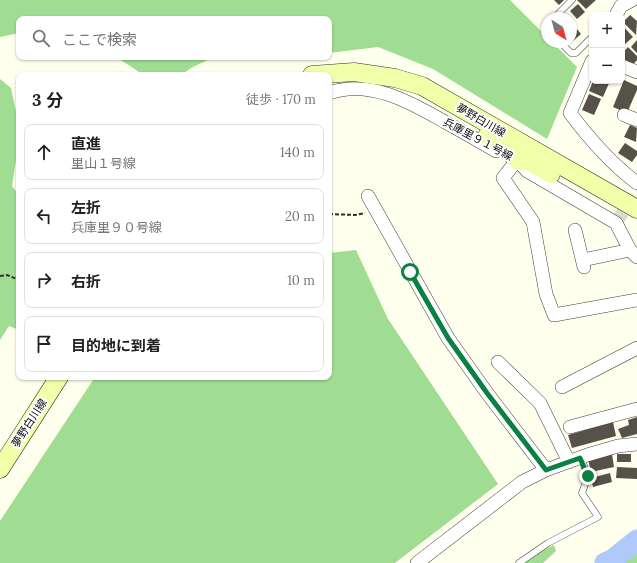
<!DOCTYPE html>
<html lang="ja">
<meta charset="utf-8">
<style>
body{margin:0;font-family:Lora,"Noto Sans JP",serif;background:#f6f6f6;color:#222}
.controls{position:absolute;right:12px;top:12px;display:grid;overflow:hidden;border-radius:8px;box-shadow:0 1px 3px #0004}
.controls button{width:36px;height:36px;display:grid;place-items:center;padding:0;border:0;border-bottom:1px solid #e0e0e0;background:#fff;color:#222;font:20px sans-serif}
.compass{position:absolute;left:541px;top:12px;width:36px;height:36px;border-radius:50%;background:#fff;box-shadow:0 1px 3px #0004;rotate:144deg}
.stop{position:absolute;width:12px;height:12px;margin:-9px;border:3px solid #0b8043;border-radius:50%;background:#fff}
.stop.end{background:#0b8043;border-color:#fff;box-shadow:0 1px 4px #0008}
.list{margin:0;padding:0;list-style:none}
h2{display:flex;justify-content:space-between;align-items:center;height:52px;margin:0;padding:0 16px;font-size:17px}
h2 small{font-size:13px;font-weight:400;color:#767676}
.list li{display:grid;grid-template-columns:26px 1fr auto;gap:12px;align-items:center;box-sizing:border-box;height:56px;margin:0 8px 8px;padding:0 8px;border:1px solid #e0e0e0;border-radius:8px}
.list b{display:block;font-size:15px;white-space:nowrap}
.list p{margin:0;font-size:13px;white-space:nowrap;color:#767676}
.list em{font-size:13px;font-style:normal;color:#767676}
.icon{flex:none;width:22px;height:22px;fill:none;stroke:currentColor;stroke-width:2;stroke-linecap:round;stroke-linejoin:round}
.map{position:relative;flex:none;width:637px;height:563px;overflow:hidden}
.search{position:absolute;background:#fff;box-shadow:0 1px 3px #0004;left:16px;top:16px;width:316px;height:44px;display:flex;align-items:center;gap:10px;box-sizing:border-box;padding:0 14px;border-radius:8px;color:#767676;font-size:15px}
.panel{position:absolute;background:#fff;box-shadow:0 1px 3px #0004;left:16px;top:72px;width:316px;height:308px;border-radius:8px}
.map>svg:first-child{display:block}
</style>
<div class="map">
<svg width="637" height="563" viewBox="0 0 637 563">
<rect width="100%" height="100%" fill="#feffed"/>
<path fill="#a0dd93" d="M0 0H510L547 37V42H552L577 67 547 139 433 69 378 47 329 53V19H19V33L0 37Z
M116 57H214L191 68 181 75H144Z
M0 79 11 88 19 126V141L12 186 19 195V330L9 326 0 340Z
M356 250 388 319 498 484 395 563H0V521L95 377H329V253Z
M554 545 556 551 543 563H522L528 558Z
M637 547V563H614Z"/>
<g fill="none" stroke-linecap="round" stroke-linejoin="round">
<path stroke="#aec9fa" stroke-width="21" d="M605 563 612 560 637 540"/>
</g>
<path fill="#565249" d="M554 0H564L559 5Z
M577 0H596L586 9Z
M578 4 585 12 577 19 570 11Z
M630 15 637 21 636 35 623 22Z
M622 25 633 37 624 45 622 43Z
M577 29 581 34 570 44 568 42H571V34Z
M637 40V53L631 47Z
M628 47 637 56V60L631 67 622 58V54Z
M624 80 637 86V90L627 113 613 107Z
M593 81H610L603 97 589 91Z
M589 94 601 99 594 115 582 110Z
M630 125 637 128 636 142 624 137Z
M625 143 637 151V155L632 162 618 153Z
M637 417V434L622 438 618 429 629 425 628 420Z
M613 422 616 436 572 448 568 435Z
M612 454 614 467 591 472 588 459Z
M617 454H631V462H617Z
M617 467 637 468V479L616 478Z
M610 473 612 482 593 487 591 478Z"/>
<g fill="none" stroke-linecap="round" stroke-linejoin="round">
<path stroke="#dadbcb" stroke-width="13" stroke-dasharray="13 6" stroke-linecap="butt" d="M616 223 637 190"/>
<g stroke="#404040" stroke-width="7">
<path id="lane" d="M554 18 572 0
M560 42 571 53H576L592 37
M519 563 548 543 598 517 582 493 588 476 581 458"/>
</g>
<g stroke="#404040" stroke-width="14">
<path id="street" d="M616 15 621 6 632 0
M592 61 570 113C588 137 613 165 637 183
M622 66 637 72
M329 93C370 79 410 102 445 122 462 131 479 141 496 151
M624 115 637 120
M514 159 517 160 527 171 616 223 630 250 637 257
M517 160 503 178 533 222 546 294 554 315 637 300
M368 196 448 338 487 393 546 470
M575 230 584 267
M583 260 630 250
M498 362 540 403 569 462
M562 387 637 348
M570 427 637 409
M417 563 522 482 546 470 587 455 618 446 637 444"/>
</g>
<g stroke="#2f2f2f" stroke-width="19">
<path id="secondary" d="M312 75 354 72 395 78 422 86 637 209
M487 136 506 148 517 160 530 162 551 174
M0 469 59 377"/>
</g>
<path stroke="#2f2f2f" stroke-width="2" stroke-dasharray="4 2" stroke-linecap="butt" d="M329 214 355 215 365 213
M0 276 7 275 19 280"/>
<use href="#lane" stroke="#fff" stroke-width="6"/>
<use href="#street" stroke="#fff" stroke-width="13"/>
<use href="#secondary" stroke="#f1ffa8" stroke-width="18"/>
</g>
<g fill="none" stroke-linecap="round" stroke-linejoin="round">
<path stroke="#0b8043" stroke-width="5" d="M410 272 448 338 487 393 546 470 580 458 588 476"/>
</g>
<g text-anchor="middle" stroke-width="4" stroke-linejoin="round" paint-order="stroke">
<g font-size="11" fill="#0d0d0d" stroke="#fff">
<text transform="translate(481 120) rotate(30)" y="4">夢野白川線</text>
<text transform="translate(478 139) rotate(28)" y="4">兵庫里９１号線</text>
<text transform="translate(29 423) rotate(-57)" y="4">夢野白川線</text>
</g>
</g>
</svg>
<div class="controls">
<button>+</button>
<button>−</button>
</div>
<svg class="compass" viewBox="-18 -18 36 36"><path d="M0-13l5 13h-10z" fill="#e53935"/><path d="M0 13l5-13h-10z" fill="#767676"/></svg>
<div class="stop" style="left:410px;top:272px"></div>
<div class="stop end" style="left:588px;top:476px"></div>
<div class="search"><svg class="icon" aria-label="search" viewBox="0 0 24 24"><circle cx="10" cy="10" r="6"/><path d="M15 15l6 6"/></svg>ここで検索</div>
<section class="panel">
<h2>3 分<small>徒歩 · 170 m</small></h2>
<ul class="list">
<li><svg class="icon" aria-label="ahead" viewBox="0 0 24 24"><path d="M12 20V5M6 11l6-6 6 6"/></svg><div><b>直進</b><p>里山１号線</p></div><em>140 m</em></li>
<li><svg class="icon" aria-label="left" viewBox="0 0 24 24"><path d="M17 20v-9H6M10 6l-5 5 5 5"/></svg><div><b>左折</b><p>兵庫里９０号線</p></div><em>20 m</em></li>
<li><svg class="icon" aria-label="right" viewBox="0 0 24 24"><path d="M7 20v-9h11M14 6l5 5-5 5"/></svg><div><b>右折</b></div><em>10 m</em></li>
<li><svg class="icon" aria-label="arrive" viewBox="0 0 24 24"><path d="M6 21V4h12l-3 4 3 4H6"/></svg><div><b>目的地に到着</b></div></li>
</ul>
</section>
</div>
